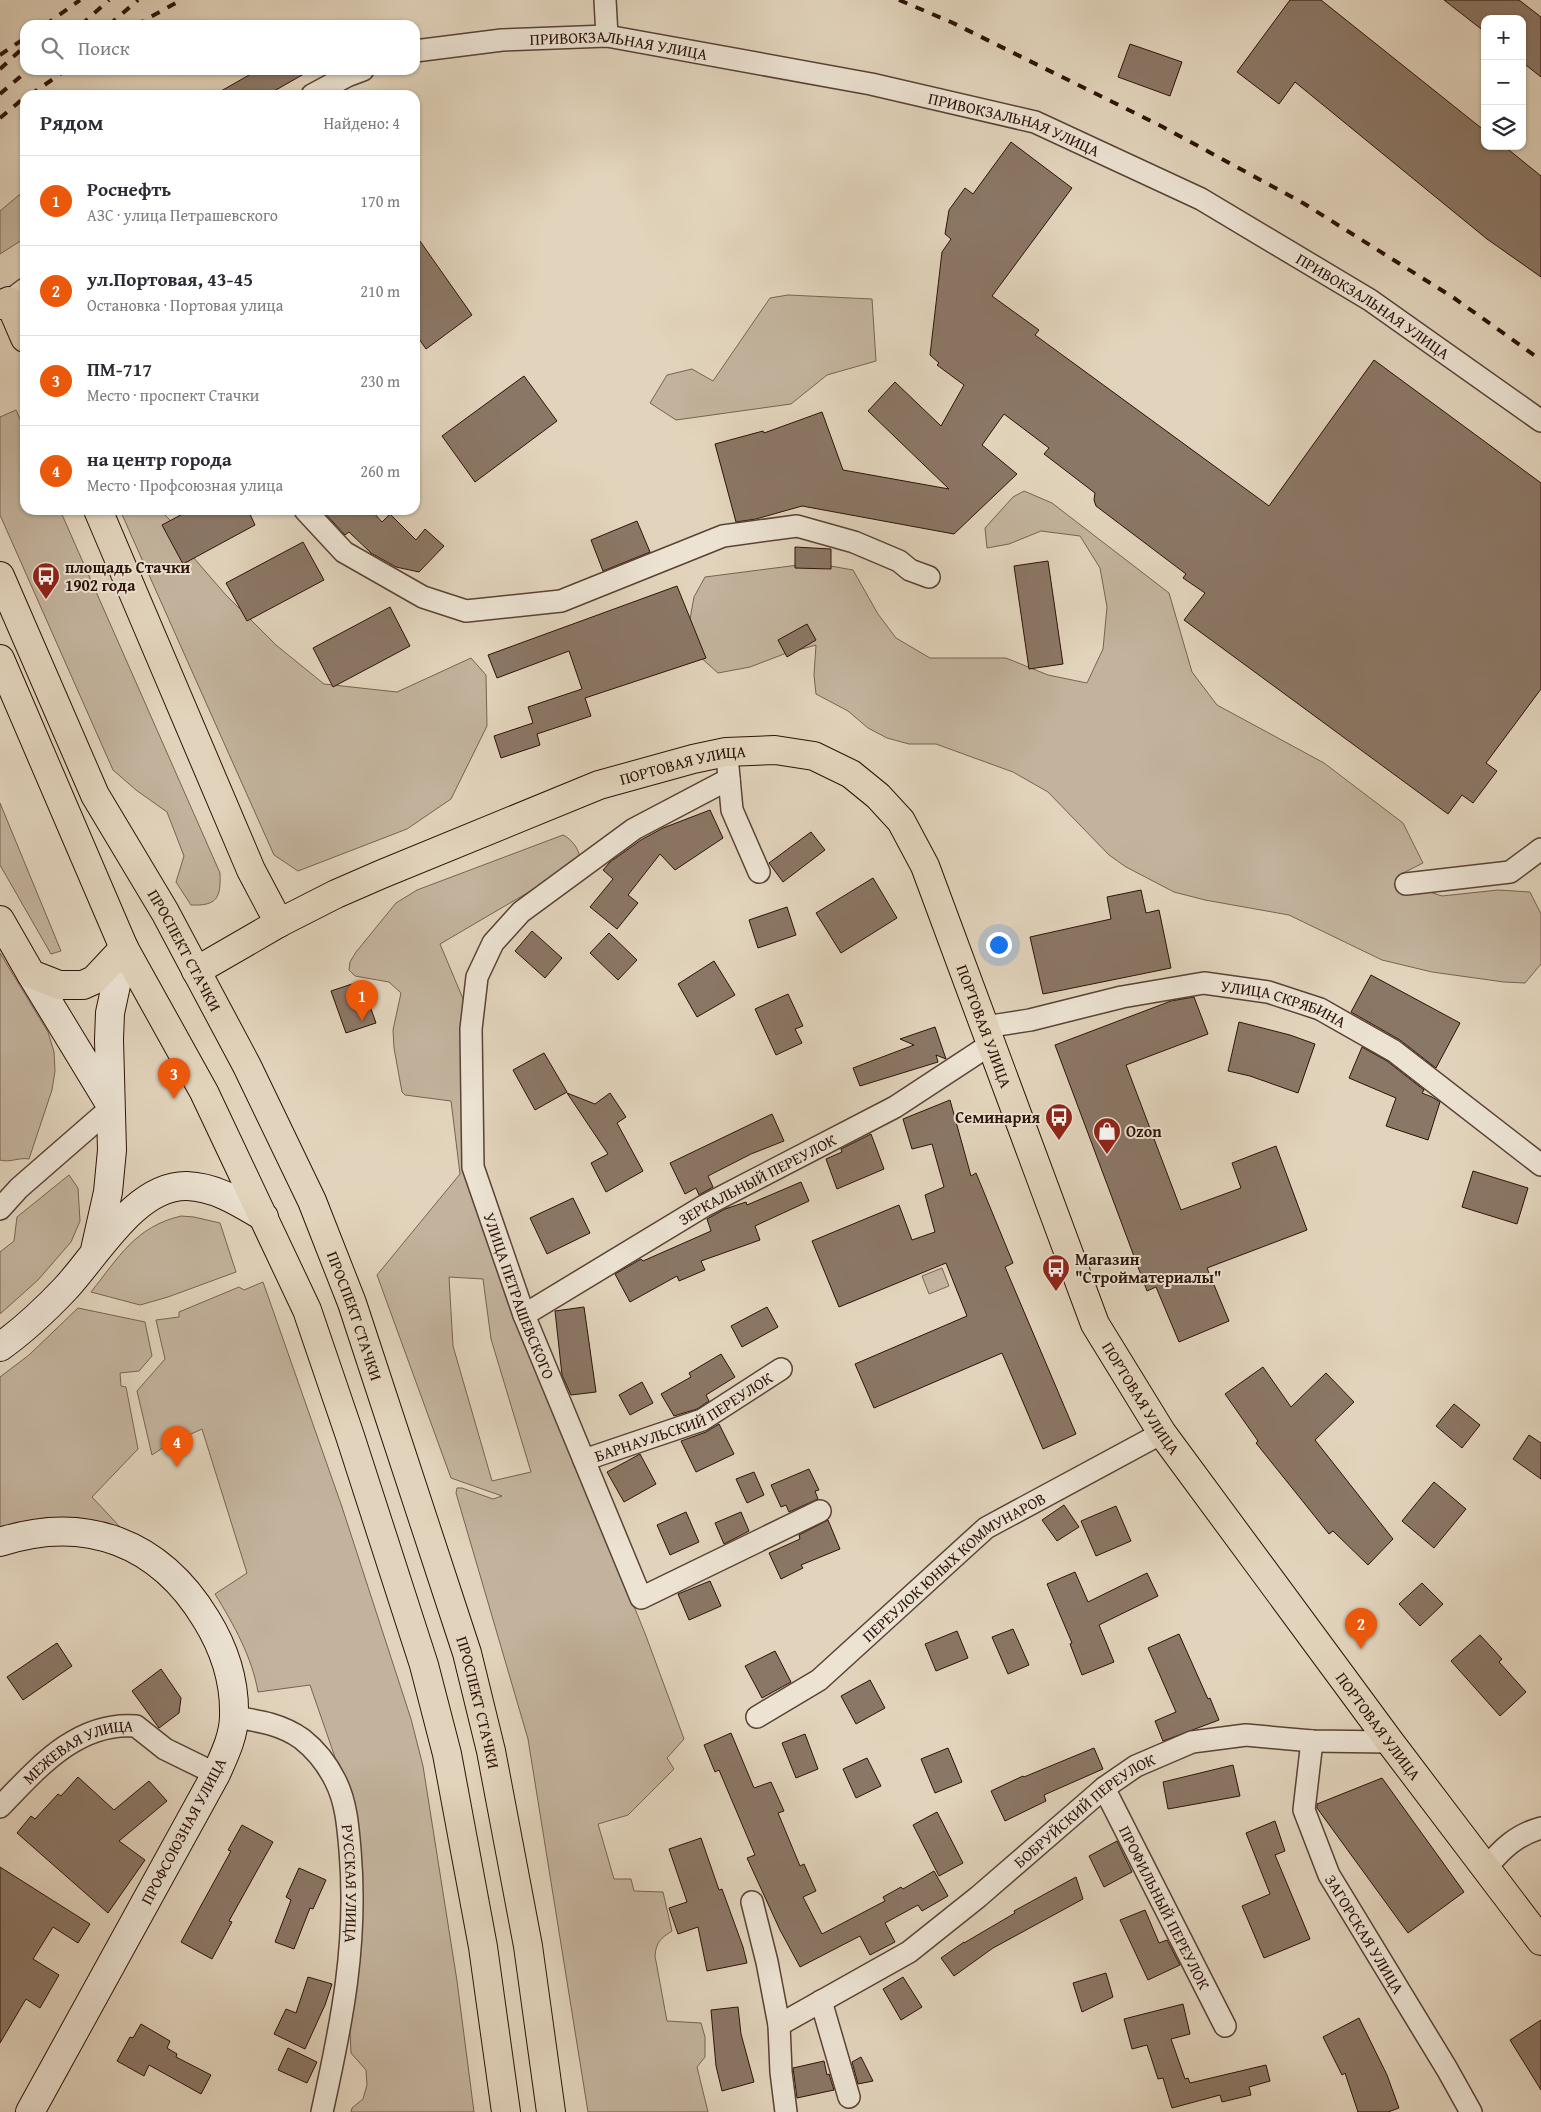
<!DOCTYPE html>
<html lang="ru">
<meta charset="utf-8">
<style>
body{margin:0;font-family:"Gentium Book Plus",serif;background:#f7f7f7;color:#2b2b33}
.controls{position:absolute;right:15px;top:15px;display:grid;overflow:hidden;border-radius:10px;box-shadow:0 1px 4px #0004}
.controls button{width:45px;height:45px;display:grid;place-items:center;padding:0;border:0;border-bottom:1px solid #e1e1e2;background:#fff;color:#2b2b33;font:25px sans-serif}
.you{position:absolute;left:998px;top:944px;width:18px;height:18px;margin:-12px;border:4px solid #fff;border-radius:50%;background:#1a73e8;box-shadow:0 0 0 8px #1a73e833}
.badge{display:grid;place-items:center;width:32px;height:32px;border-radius:50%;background:#ea580c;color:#fff;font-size:16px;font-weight:700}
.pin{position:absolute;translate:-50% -41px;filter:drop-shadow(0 1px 2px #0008)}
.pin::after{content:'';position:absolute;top:26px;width:18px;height:15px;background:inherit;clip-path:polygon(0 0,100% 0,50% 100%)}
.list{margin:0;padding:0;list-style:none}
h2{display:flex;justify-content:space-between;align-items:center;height:65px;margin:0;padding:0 20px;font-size:21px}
h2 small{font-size:16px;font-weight:400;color:#7c7c81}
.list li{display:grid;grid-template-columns:32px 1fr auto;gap:15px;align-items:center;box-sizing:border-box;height:90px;padding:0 20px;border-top:1px solid #e1e1e2}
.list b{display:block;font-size:19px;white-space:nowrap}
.list p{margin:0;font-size:16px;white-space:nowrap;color:#7c7c81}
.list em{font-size:16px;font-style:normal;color:#7c7c81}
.icon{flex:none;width:28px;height:28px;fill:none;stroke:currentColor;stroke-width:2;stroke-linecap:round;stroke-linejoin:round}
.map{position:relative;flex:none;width:1541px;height:2112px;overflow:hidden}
.search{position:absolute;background:#fff;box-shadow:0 1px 4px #0004;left:20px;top:20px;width:400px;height:55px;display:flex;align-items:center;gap:12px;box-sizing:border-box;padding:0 18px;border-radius:15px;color:#7c7c81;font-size:19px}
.panel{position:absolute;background:#fff;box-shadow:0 1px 4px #0004;left:20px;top:90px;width:400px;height:425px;border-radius:15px}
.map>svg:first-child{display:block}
</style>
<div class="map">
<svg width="1541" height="2112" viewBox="0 0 1541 2112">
<rect width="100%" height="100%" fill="#e2d4bc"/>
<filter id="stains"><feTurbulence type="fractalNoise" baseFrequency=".004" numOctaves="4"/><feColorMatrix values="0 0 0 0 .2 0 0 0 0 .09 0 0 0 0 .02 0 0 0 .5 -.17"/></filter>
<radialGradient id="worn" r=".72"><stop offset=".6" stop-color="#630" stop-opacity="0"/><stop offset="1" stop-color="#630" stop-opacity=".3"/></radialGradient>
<path fill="#c3b39d" stroke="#786252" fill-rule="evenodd" d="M25 190V238L0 254V211Z
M788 295 872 299 876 361 827 375 791 404 676 420 650 403 667 375 692 369 713 381 770 298Z
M16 410 25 430V510H60L220 873C221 898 217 906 191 905L176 882 184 856 167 812 136 790 113 770 0 515V417Z
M1024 491 1052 503 1169 593 1192 672 1217 705 1324 763 1403 823 1423 863 1401 874 1406 884 1442 896 1498 890 1530 892 1541 914V964L1525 983 1504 982 1432 972 1382 960 1289 915 1205 900 1174 892 1126 867 1109 855 1048 792 1013 772 936 744H909L887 738 868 728 848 711 816 694 814 675 816 645 784 654 750 667 718 673 698 655 690 619 694 597 705 577 814 563 853 570 878 614 896 638 930 658H1006L1048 675 1087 683 1103 649 1107 607 1100 568 1080 536 1041 531 1009 544 987 548 985 528 1013 497Z
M120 510H160L172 522 187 550 225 594 276 645 324 684 397 692 471 658 486 675 487 726 451 799 407 829 298 871 274 855Z
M0 803 61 951 51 954 0 865Z
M563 835C572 839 581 851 580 862L440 944 469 1013 470 1168 519 1320 646 1636 684 1739 667 1758 674 1769 628 1815 598 1824 614 1879H631L634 1891 663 1892 672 1931C661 1938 656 1942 655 1956L667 2021 701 2023 705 2037V2057L697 2067 708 2112H588L528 1739 456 1493 457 1488H462L493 1499 502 1496 451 1478 377 1275 460 1174 451 1101 405 1095 402 1092 394 1048 393 1030 401 993 389 982 355 976 349 970 350 962 356 952 396 903 417 890ZM449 1277 483 1279 491 1339 531 1472 492 1481 453 1346Z
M0 953 48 1032 54 1052 55 1071 52 1090 29 1159C19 1157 10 1163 0 1160Z
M69 1175 78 1188 80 1221 71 1242 38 1280 0 1314V1252L14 1241 17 1217Z
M181 1216 194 1217 220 1223 236 1272 168 1297 140 1305 91 1292C119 1257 135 1227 181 1216Z
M942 1268 949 1286 929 1294 922 1276Z
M263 1282 342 1507 411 1719 423 1766 457 1981 474 2112H351L352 2108 363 2099 367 2085 366 2070 351 2053 350 2031 359 1945 347 1792 310 1685 258 1692C252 1657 234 1625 215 1594L247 1573 202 1429 167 1445 152 1455 137 1391 165 1359 156 1320 179 1317V1312L239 1287 244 1290Z
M78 1308 145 1322 152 1356 139 1371 120 1373 121 1386 126 1387 138 1449 92 1497 121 1528 99 1523 0 1530V1377L29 1355Z"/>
<path fill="#8b7766" stroke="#2d1208" d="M1290 0H1321L1485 131V146H1504L1541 176V277L1487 239 1295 82 1279 104 1237 72Z
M1444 0H1519L1541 17V77L1522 62V19H1485V32Z
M1130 44 1182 62 1170 96 1118 77Z
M258 70H311L267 95H214Z
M1011 142 1072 188 992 296 1039 330 1035 335 1269 506 1374 360 1541 483V689L1486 763 1497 771 1473 803 1462 795 1448 814 1184 620 1205 593 1183 578 1186 574 1096 506 1094 500 1095 493 1044 454 1049 448 1004 414 982 445 1017 474 954 534 802 506 756 519 736 522 715 444 763 431 764 433 822 412 843 470 949 489 868 411 895 382 941 426 964 385 937 365 939 363 930 355 942 252 951 239 945 234 949 210 965 188 973 194Z
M415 234 472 315 426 349 415 333Z
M524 376 557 421 475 482 442 436Z
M190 510H248L255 525 183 564 162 525Z
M322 510H375L373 512 382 522 390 514 416 540 425 529 444 546 419 572 396 567 371 553 349 532 345 535Z
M637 521 650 552 603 571 591 540Z
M303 542 324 580 247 621 226 583Z
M795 547 831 549V569L795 568Z
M1048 561 1063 664 1029 669 1014 566Z
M677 586 706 658 585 698 591 716 537 734 540 745 501 758 494 736 533 723 528 707 582 689 569 651 497 678 488 655Z
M390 607 410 646 333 687 313 648Z
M807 624 816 640 787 657 778 640Z
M710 810 723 838 675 870 660 854 628 895 638 903 617 929 590 907 613 879 603 870 610 862 641 840 663 828Z
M811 832 825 850 783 882 769 863Z
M873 878 897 918 841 953 816 913Z
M1141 890 1146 913 1159 910 1171 968 1043 994 1030 937 1111 919 1107 897Z
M787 907 796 935 758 948 749 920Z
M532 931 562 958 545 978 515 951Z
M609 933 637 960 618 980 590 953Z
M714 961 735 995 697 1017 678 984Z
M1371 975 1460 1023 1436 1068 1400 1040 1351 1012Z
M361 981 376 1023 346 1033 331 991Z
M788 994 803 1026 795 1029 802 1043 776 1055 755 1009Z
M1194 997 1208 1034 1126 1065 1181 1210 1241 1188 1232 1163 1276 1146 1307 1230 1207 1268 1229 1321 1179 1342 1156 1287 1147 1291 1055 1045 1171 1001Z
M1239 1022 1290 1035 1315 1044 1298 1093 1250 1076 1228 1071Z
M935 1027 946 1059 936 1055 938 1062 860 1086 853 1068 914 1045 900 1039Z
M1362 1047 1387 1061 1424 1090 1422 1093 1432 1097 1440 1102 1428 1140 1386 1126 1396 1098 1349 1078Z
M544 1053 567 1092 535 1110 513 1070Z
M567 1093 595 1104 610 1093 626 1117 617 1123 643 1171 606 1192 591 1163 608 1154Z
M950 1100 971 1176 976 1173 1013 1263 1005 1267 1076 1434 1043 1449 1002 1353 874 1408 855 1364 967 1316 946 1263 839 1307 812 1241 899 1205 912 1240 935 1232 925 1195 944 1187 932 1144 912 1149 903 1119Z
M772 1114 784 1141 751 1154 708 1176 713 1187 699 1195 696 1188 685 1194 670 1163Z
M871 1134 884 1169 837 1189 826 1159 842 1152 841 1149Z
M1473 1171 1528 1188 1517 1224 1462 1207Z
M801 1182 809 1201 755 1226 760 1240 701 1261 705 1270 679 1281 677 1276 630 1302 615 1274 641 1259 643 1261 711 1231 707 1219 725 1209 746 1202 747 1205Z
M573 1198 590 1233 547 1254 530 1218Z
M584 1307 596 1392 571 1395 562 1375 555 1311Z
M767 1307 778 1327 742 1347 731 1326Z
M721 1354 735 1377 706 1395 709 1401 697 1409 674 1416 661 1394 691 1377 689 1373Z
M1263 1367 1291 1407 1326 1373 1354 1402 1315 1440 1393 1539 1368 1565 1333 1531 1329 1534 1256 1443 1258 1441 1225 1394Z
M642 1382 653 1403 630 1415 619 1395Z
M1454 1404 1480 1425 1462 1448 1436 1426Z
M719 1424 734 1454 696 1472 681 1441 706 1432Z
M1529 1435 1541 1443V1479L1513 1459Z
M640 1454 656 1484 624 1502 607 1472Z
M809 1469 819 1490 815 1491 818 1499 789 1512 786 1505 781 1507 771 1485Z
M754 1472 764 1495 747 1503 736 1479Z
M1434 1482 1466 1509 1434 1548 1402 1521Z
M1064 1505 1079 1527 1057 1541 1042 1520Z
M1116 1506 1131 1541 1096 1556 1081 1521Z
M686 1512 699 1542 670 1555 657 1525Z
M741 1512 749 1531 724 1544 715 1523Z
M828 1520 840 1549 801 1565 803 1568 781 1579 769 1553 800 1539 799 1535Z
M1075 1572 1088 1602 1147 1573 1158 1596 1099 1625 1114 1662 1082 1675 1070 1644 1072 1643 1047 1584Z
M710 1581 721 1606 689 1620 678 1594Z
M1422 1583 1443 1604 1420 1626 1399 1604Z
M1013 1629 1029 1665 1008 1674 992 1637Z
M957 1631 968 1658 936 1671 925 1644Z
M1179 1634 1208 1699 1210 1698 1219 1720 1163 1741 1155 1721 1176 1712 1148 1648Z
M1480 1635 1502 1659 1499 1662 1526 1692 1500 1716 1451 1661Z
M57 1643 72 1666 23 1700 7 1677Z
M775 1651 791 1682 762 1698 745 1666Z
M161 1669 181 1698 179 1713 159 1728 132 1691Z
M870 1680 885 1708 856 1724 841 1696Z
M731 1733 754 1788 771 1782 784 1811 778 1813 800 1866 804 1864 816 1891 803 1897 822 1934 885 1901 883 1897 901 1887 903 1889 934 1871 948 1896 922 1911 918 1905 885 1923 895 1942 870 1955 860 1936 800 1967 780 1930 747 1858 755 1855 719 1770 715 1772 704 1745Z
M805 1734 818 1769 796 1778 782 1743Z
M948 1748 962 1782 935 1793 921 1759Z
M1094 1748 1103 1769 1044 1795 1046 1801 1005 1821 991 1791 1023 1776 1024 1777Z
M867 1758 881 1786 856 1798 843 1769Z
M1233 1765 1240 1796 1168 1809 1163 1782Z
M78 1777 114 1810 149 1781 167 1801 119 1841 145 1860 108 1913 17 1833 31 1816 35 1819 58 1794 61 1796Z
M1382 1778 1464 1892 1408 1933 1317 1808V1804Z
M937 1812 963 1863 939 1876 913 1825Z
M1275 1821 1285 1851 1275 1855 1310 1939 1264 1958 1242 1906 1270 1894 1246 1833Z
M242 1825 273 1842 229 1921 232 1922 212 1959 181 1942 231 1851 228 1850Z
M701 1838 719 1890 722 1889 743 1947 747 1963 707 1971 698 1927 678 1934 669 1908 687 1902 669 1849Z
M1117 1841 1132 1872 1104 1887 1089 1856Z
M0 1867 90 1924 78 1943 53 1927 33 1959 59 1975 40 2008 26 1999 0 2043Z
M299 1868 326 1880 313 1909 310 1908 294 1949 275 1942 291 1900 286 1897Z
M1076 1877 1083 1899 993 1948 954 1976 941 1958 964 1942V1943L1015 1913 1014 1911Z
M1145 1910 1159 1943 1167 1940 1180 1965 1148 1980 1120 1920Z
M1106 1973 1113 1997 1082 2012 1073 1983Z
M308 1977 332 1984 325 2005 305 2049 274 2034 286 2009 296 2013Z
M903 1977 922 2007 901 2020 883 1989Z
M1183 2004 1190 2034 1171 2039 1185 2079 1188 2078 1190 2083 1266 2065 1270 2081 1249 2087 1251 2095 1222 2102 1220 2095 1172 2108 1163 2078 1158 2079 1147 2045 1132 2049 1124 2019Z
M738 2007 741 2034 754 2082 722 2091 716 2066 711 2010Z
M1359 2018 1387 2075 1399 2108 1388 2112H1358L1345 2073 1342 2075 1323 2037Z
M1541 2020V2090L1510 2040Z
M141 2024 170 2041 167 2048 177 2054 176 2057 211 2075 201 2094 149 2065 144 2076 117 2061 130 2037 133 2038Z
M288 2048 317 2062 307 2083 278 2070Z
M861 2057 873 2081 858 2084 852 2062Z
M824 2061 827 2075 829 2074 834 2090 797 2098 793 2068Z"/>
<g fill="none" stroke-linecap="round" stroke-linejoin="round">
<g stroke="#5a4235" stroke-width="24">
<g id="minor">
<path d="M605 0 607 36"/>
<path id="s1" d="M415 51 502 40 607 36 871 84 1035 122 1201 199 1370 300 1541 421"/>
<path d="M312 95 347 76 363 70"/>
<path d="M9 301 25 289"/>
<path d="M305 510 344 552 423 597 466 611 561 601 723 536 797 526 854 542 899 561 910 570 929 577"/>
<path d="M728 767 732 810 759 872"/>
<path id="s2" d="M729 779 634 829 521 912 493 943 477 977 471 1029 473 1167 524 1315 641 1598 820 1511"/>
<path d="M1406 884 1510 872 1541 849"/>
<path id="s3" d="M985 1027 1030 1020 1122 997 1204 983 1268 992 1320 1009 1394 1051 1541 1165"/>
<path d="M0 1209 19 1188 112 1107"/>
<path id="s4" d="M524 1315 704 1206 895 1107 991 1044"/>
<path id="s5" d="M584 1460 702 1420 781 1369"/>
<path id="s6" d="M234 1717C259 1721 281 1724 302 1739 316 1750 327 1764 335 1780 346 1801 348 1826 350 1850 358 1943 342 2022 322 2112"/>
<path id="s7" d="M757 1717 819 1680 986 1528 1162 1433"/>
<path id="s8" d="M1312 1741 1304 1810 1329 1875 1447 2069 1471 2112"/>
<path id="s9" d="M1104 1788 1225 2026"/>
<path id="s10" d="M0 1807C37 1769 77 1721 136 1726L165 1749 216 1774"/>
<path d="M1486 1868C1502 1849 1516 1835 1541 1828"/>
<path d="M752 1902 767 1962 779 2025 781 2072 786 2112"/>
<path d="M821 2001 849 2097"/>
<path id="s11" d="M779 2025 909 1952 978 1897 1104 1788 1136 1766 1192 1742 1246 1735 1312 1741 1390 1742"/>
</g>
</g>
<g stroke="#2d1208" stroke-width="30">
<path id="secondary" d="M31 974 110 1104
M95 1250 108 1192 112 1150 109 1040 110 1013 124 948
M0 1347C24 1330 45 1310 65 1289 97 1255 135 1185 187 1186 216 1187 240 1203 264 1217
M0 1542C86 1514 160 1543 206 1619 224 1648 235 1682 234 1716 234 1736 224 1756 216 1774L30 2112"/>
</g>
<g stroke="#2d1208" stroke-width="30">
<g id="primary">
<path d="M0 305 9 301 25 338"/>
<path d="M98 510 251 870 279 923"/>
<path id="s12" d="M0 576 95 795 165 912 247 1066 312 1201 352 1303 467 1653 491 1751 528 1946 551 2112"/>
<path d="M0 659 124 948 204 1092 307 1310 350 1436 424 1665 447 1754 483 1947 506 2112"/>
<path d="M0 920 31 974 59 985H83L94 980 124 948"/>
<path id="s13" d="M196 971 279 923 336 894 382 874 599 785 693 759 726 752 775 750 814 756 851 774 878 796 901 821 925 866 1095 1324 1162 1433 1390 1742 1541 1941"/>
</g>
</g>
<use href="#minor" stroke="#ece3d3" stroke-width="21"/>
<use href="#secondary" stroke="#ece3d3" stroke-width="28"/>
<use href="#primary" stroke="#e2d4bc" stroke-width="28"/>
<path stroke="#2d1208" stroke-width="4" stroke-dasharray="9 9" stroke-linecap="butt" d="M899 0 951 22 1163 127 1303 203 1454 298 1541 360
M45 25 80 0
M81 25 109 0
M109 25 138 0
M136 25 181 0
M0 55 25 38
M0 69 25 46
M0 94 28 70
M30 95 66 70
M0 118 25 97"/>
</g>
<defs>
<g id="bus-pin" transform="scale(1.4375)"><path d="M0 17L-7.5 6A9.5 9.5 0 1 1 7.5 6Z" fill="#8f2418" stroke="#ece3d3"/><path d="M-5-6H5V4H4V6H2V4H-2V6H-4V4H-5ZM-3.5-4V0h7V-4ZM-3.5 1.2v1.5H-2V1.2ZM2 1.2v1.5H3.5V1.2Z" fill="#fff"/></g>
<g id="shop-pin" transform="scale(1.4375)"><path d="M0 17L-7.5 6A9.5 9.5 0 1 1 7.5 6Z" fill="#8f2418" stroke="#ece3d3"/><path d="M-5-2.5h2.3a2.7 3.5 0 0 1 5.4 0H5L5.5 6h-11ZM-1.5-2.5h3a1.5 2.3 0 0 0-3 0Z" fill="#fff"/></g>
</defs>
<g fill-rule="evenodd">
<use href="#bus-pin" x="46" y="576"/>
<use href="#bus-pin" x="1059" y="1117"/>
<use href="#shop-pin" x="1107" y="1131"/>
<use href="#bus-pin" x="1056" y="1268"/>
</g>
<g text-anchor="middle" stroke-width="4" stroke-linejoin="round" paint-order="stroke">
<g font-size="16" fill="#2d1208" stroke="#ece3d3">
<text dy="6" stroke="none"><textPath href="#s1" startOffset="205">ПРИВОКЗАЛЬНАЯ УЛИЦА</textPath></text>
<text dy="6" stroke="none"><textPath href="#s1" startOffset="610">ПРИВОКЗАЛЬНАЯ УЛИЦА</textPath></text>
<text dy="6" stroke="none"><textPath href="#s1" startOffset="1015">ПРИВОКЗАЛЬНАЯ УЛИЦА</textPath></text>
<text dy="6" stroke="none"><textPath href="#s13" startOffset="531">ПОРТОВАЯ УЛИЦА</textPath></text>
<text dy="6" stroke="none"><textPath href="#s12" startOffset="418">ПРОСПЕКТ СТАЧКИ</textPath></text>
<text dy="6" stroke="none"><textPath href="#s3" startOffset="306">УЛИЦА СКРЯБИНА</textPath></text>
<text dy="6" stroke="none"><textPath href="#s13" startOffset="996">ПОРТОВАЯ УЛИЦА</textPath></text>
<text dy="6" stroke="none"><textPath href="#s4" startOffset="270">ЗЕРКАЛЬНЫЙ ПЕРЕУЛОК</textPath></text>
<text dy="6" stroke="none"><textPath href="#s2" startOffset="654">УЛИЦА ПЕТРАШЕВСКОГО</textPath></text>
<text dy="6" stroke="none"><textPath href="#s12" startOffset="822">ПРОСПЕКТ СТАЧКИ</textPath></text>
<text dy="6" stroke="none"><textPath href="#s13" startOffset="1401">ПОРТОВАЯ УЛИЦА</textPath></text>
<text dy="6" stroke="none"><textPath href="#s5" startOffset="109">БАРНАУЛЬСКИЙ ПЕРЕУЛОК</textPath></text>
<text dy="6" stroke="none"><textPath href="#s7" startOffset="249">ПЕРЕУЛОК ЮНЫХ КОММУНАРОВ</textPath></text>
<text dy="6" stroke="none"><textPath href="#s12" startOffset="1228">ПРОСПЕКТ СТАЧКИ</textPath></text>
<text dy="6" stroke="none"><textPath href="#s13" startOffset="1806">ПОРТОВАЯ УЛИЦА</textPath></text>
<text dy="6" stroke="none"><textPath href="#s10" startOffset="99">МЕЖЕВАЯ УЛИЦА</textPath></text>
<text dy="6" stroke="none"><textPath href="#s11" startOffset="375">БОБРУЙСКИЙ ПЕРЕУЛОК</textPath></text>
<text transform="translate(183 1831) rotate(-62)" y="6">ПРОФСОЮЗНАЯ УЛИЦА</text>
<text dy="6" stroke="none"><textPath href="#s6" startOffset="231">РУССКАЯ УЛИЦА</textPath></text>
<text dy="6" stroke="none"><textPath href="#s9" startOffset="134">ПРОФИЛЬНЫЙ ПЕРЕУЛОК</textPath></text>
<text dy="6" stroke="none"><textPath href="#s8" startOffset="208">ЗАГОРСКАЯ УЛИЦА</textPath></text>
</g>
<g font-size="16" font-weight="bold" fill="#2d1208" stroke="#ece3d3" text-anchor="start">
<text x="65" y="573">площадь Стачки<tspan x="65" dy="18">1902 года</tspan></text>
<text x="1040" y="1123" text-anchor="end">Семинария</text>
<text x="1126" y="1137">Ozon</text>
<text x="1075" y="1265">Магазин<tspan x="1075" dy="18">"Стройматериалы"</tspan></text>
</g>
</g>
<rect width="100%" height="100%" filter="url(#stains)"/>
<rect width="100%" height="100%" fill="url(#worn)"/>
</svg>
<div class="controls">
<button>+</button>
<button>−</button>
<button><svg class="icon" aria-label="layers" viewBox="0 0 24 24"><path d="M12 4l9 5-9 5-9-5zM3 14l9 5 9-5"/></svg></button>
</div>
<div class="you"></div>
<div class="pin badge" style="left:362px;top:1021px">1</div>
<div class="pin badge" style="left:1361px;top:1649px">2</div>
<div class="pin badge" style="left:174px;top:1099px">3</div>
<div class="pin badge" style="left:177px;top:1467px">4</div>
<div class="search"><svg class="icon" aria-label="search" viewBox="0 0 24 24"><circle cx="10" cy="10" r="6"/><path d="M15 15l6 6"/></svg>Поиск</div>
<section class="panel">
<h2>Рядом<small>Найдено: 4</small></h2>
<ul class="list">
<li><span class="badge">1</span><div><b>Роснефть</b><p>АЗС · улица Петрашевского</p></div><em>170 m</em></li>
<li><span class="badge">2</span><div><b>ул.Портовая, 43-45</b><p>Остановка · Портовая улица</p></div><em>210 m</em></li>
<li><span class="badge">3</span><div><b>ПМ-717</b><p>Место · проспект Стачки</p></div><em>230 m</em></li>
<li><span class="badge">4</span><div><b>на центр города</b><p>Место · Профсоюзная улица</p></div><em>260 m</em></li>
</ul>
</section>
</div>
